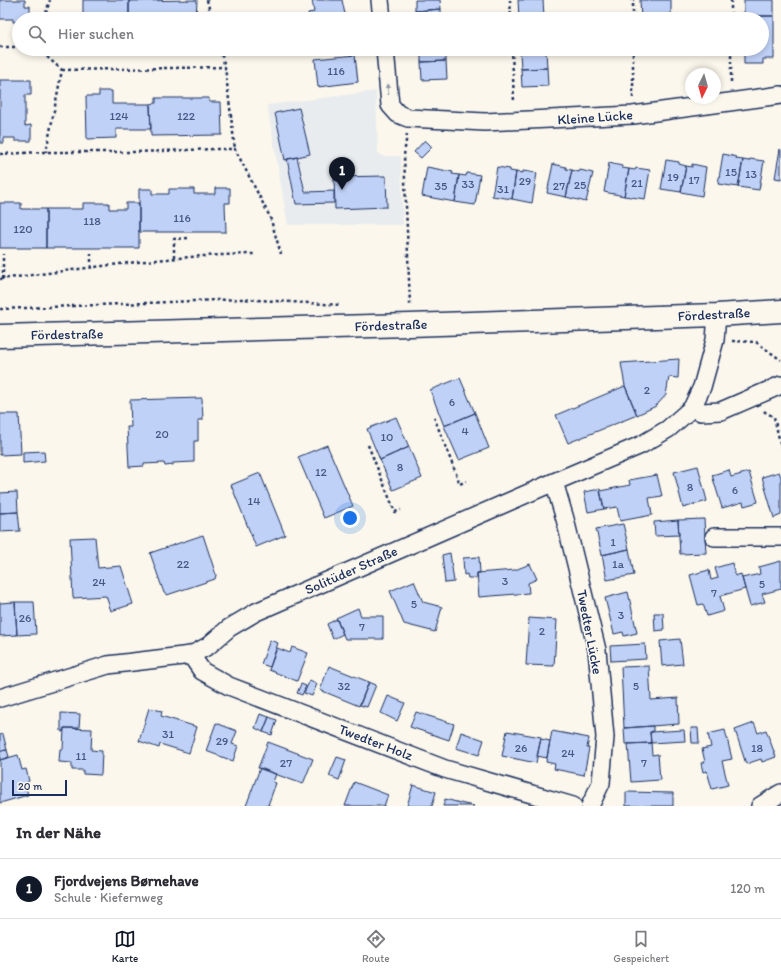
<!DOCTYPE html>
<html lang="de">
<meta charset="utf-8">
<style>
body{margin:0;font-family:Itim,sans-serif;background:#f7f7f7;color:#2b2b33}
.compass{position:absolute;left:685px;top:68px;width:36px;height:36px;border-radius:50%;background:#fff;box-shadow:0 2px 6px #0003;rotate:185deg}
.scale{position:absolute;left:12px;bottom:10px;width:55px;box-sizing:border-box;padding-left:4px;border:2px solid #1b2f5e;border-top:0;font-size:11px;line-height:14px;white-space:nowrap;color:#1b2f5e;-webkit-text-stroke:3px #fbf7ec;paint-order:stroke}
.you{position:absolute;left:350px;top:518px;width:14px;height:14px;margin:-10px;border:3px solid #fff;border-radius:50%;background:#1a73e8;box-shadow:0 0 0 6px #1a73e833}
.badge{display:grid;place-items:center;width:26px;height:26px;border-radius:50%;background:#111827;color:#fff;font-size:13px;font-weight:700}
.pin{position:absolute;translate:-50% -33px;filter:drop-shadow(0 1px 2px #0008)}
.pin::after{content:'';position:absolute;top:21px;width:14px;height:12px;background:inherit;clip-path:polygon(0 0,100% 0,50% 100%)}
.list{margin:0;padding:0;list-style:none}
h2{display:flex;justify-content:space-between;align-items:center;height:52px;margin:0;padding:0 16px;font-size:17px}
h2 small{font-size:13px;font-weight:400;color:#7c7c81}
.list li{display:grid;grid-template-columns:26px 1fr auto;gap:12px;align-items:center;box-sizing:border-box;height:60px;padding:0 16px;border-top:1px solid #e1e1e2}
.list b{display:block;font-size:15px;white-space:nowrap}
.list p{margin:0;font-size:13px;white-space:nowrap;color:#7c7c81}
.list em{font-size:13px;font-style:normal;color:#7c7c81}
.icon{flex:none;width:22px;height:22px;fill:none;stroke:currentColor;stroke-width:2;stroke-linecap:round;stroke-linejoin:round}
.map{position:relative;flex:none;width:781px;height:806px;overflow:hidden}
.search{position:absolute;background:#fff;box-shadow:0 2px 6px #0003;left:12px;right:12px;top:12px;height:44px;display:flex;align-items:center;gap:10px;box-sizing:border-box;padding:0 14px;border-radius:22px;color:#7c7c81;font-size:15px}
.sheet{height:112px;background:#fff}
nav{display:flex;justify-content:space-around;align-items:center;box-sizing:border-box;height:56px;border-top:1px solid #e1e1e2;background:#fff;font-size:11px;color:#7c7c81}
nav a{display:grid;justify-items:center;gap:2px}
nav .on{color:#111827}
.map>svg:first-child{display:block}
</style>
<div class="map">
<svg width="781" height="806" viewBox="0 0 781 806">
<rect width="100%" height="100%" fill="#fbf7ec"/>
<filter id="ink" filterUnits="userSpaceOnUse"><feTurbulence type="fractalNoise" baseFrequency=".025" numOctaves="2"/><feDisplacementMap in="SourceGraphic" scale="8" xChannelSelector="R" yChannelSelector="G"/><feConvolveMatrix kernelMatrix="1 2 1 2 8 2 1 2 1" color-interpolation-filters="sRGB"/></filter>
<g filter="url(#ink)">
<path fill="#e9ecef" d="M376 91 378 152 382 156H401L403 225H288L267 105Z"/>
<path fill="#c0d1f7" stroke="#1b2f5e" d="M0 0H25V6H30V19H19V22H13V19H0Z
M83 0H129V19H83Z
M197 0 196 19H129V1Z
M312 0H342L346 19H309L308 13 314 12Z
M415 0H440L441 9 415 11Z
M518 0H543L544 17 519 19Z
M640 0H671V19H641Z
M744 0H774V16H744Z
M441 9V19H416L415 11Z
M744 16H774V59H763V64H744V49H762V19H744Z
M544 17V19H519Z
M421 49H446V61L421 62Z
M520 49H546V51L520 52Z
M546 51 547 68 521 69 520 52Z
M355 55 358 82 318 87 315 59Z
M446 61 447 79 422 80 421 62Z
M547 68 548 86 522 87 521 69Z
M0 80H31V95H25V126L31 125V141H15V138H4V143H0Z
M99 91H112V104H150L151 129H116V138L87 139 86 96H99Z
M156 98H209V102H221L222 135 151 136 150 104 156 103Z
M299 108 310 154 285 160 275 113Z
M425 140 432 147 421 158 414 152Z
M780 149 781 150V179L775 178Z
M723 154 737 157 736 159 743 160 738 187 718 184Z
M297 157 305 192 334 191V203L296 204 287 159Z
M750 159 764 161 759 190 738 187 743 160 749 161Z
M666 160 679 162V164L686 166 681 192 661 189Z
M609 163 622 166V168L629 169 624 196 604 192Z
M553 164 566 167V169L572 170 566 197 547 193Z
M692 164 706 167 702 196 681 192 686 166 692 167Z
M427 167 453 172 452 174 459 175 455 202 422 196Z
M497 167 510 169V171L516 172 512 199 492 196Z
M636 168 650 170 645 199 624 196 629 169 635 170Z
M572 170 579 172 580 170 593 173 586 202 566 197Z
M523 171 537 173 532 203 512 199 516 172 523 173Z
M467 173 480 175 475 205 455 202 459 175 466 176Z
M386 176 387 207 335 209 334 177Z
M215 188H230V203H225L226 232H139V189H152V194H169V189H194V194H215Z
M0 203H21V209H46V248H0Z
M83 203H109V209H126V203H139V248H46V209H83Z
M679 359 678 378 669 377 666 395 656 406 637 415 625 386 621 363Z
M460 378 475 413 444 426 430 390Z
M625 386 637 415 568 443 556 415Z
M202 398 203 420H198V441H194V462L173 463V465L165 466 164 463 144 464V466L129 467 127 427H131L130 400Z
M475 413 489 448 459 460 444 426Z
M0 414H19L21 454 0 455Z
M396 417 409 447 380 460 367 429Z
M327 445 353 506 324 518 298 457Z
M409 447 422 478 393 490 380 460Z
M44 451 45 461 23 463V452Z
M698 466 707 501 683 508 674 472Z
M729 470 731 477 749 472 758 502 744 506 743 502 722 508 712 475Z
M779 472 781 477V515L774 518 762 477Z
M260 473 285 535 256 547 231 485Z
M657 475 662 496 649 498 652 515 620 521 617 507 604 509 600 491 630 485 629 480Z
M600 489 604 509 588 512 584 492Z
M17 492 18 512 0 513V493Z
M18 512 20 531 0 532V513Z
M704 519 706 553 680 554 678 520Z
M678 520 679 535 655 536 654 522Z
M623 524 629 549 602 555 596 529Z
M203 535 216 575 215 579 167 595 164 593 150 553Z
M95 537 98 568 121 566 133 604 111 611 106 596 73 598 70 538Z
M629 549 634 575 607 580 602 555Z
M450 553 454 582 445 583 442 555Z
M479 557 480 573H477V578H468L467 574 464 575 463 558Z
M781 561V589L762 594 765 602 750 606 742 578 760 574 759 567Z
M732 563 735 576 741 574 745 589 720 596 724 611 707 616 703 604 698 605 690 575 709 570 711 580 718 578 715 568Z
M530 564 537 579 528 583 529 593 479 597 477 573 515 570Z
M414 581 423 602 442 607 435 632 404 624 390 591Z
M628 592 637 633 624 636 623 632 614 634 605 598Z
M15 602H34L36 634 17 635Z
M15 602 17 635 0 636V603Z
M358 608 361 616H383V639H345L336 618Z
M654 613H663L664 630 655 631Z
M529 618 557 620 554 666 526 665Z
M337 619 343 634 333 639 327 624Z
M680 639 683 664 662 666 660 641Z
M270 640 278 643 270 667 261 664Z
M645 644 646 659 611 661 610 646Z
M292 647 308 653 297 681 269 670 277 648 290 653Z
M329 666 369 682 359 706 320 690Z
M649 666 651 700 678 698 679 724 624 728 621 667Z
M310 680 317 684 312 696 304 693Z
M369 682 376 685 367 707 360 705Z
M301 684 306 686 302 695 297 693Z
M388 696 405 703 397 721 381 713Z
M149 708 162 711 161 716 197 727 189 753 160 744 159 748 139 741Z
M416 712 454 724 449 740 410 727Z
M61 713 80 714 79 728H64L63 732 61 731Z
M260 714 269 717 263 732 255 728Z
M269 717 277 720 272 735 263 732Z
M216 723 237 731 232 744 238 746 233 761 206 751Z
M754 723 758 733 766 730 776 757 762 762 761 759 746 764 735 730Z
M653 726V732H650L651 743 625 744 624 728Z
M64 728 92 729 91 750 102 751 101 775 83 774V770H72V763L59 762 60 749H63Z
M691 728H698L699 743H692Z
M684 730 685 741 651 743 650 732Z
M725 730 732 759 722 761 728 785 712 789 707 771 703 772 701 763 705 762 702 749 711 747 708 734Z
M507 731 541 737 536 763 502 756Z
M552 731 589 738 587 748H589L584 775 554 769 555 764 546 762Z
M461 732 484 740 479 755 456 748Z
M3 734 7 750 0 751V735Z
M541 739 550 741 547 758 537 756Z
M268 742 313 759 303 784 258 768Z
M651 743 652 755 658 754 660 780 631 782 628 744Z
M7 750 9 757 0 760V751Z
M18 755 22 770 26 769 29 781 25 783 28 795 0 803V760Z
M337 757 346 760 339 780 329 776Z
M260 768 276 774 273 782 276 783 268 805 271 806H246Z
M354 782 388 795 384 806H345Z
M413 785 436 792 432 806H407Z
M626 792 673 793V806H626Z
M445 799 464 804 474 806H443Z"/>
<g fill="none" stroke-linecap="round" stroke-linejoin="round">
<g stroke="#1b2f5e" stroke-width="20">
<path id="street" d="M380 0 382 19
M385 49 390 105 398 114 408 118 485 122 633 115 781 95
M692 408 701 412 721 411 781 385
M554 482 565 519 597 650 605 737 601 783 590 806
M714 537H781
M191 655 202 671 229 686 445 769 573 806
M0 698 108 665 191 655 208 646 229 628 256 612 554 482 641 445 668 429 692 408 702 387 715 340 717 315
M760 806 781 793"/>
</g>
<g stroke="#1b2f5e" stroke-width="25">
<path id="secondary" d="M0 336 410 325 717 315 781 311"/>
</g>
<path stroke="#1b2f5e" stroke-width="2.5" stroke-dasharray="3 3" stroke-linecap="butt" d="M207 0 212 19
M510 0 511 19
M731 0V19
M44 19 50 0
M633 19V0
M0 47H19
M38 49 62 70 46 152
M220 49 225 67 235 149
M512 49 514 103
M731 49V84
M62 70 225 67
M633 98V49
M407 134 404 155 410 305
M0 154 43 152H137L214 149H235L270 217 281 254
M174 258V239L189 238
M91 268V252
M0 279C85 269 169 255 255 254
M3 279V254
M0 309 242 299 341 305
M732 341 756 342 781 360
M764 411 765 412 774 417 781 447
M434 417 460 484 466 481
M368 445 395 512 401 510"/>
<use href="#street" stroke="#fbf7ec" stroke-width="17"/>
<use href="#secondary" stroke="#fbf7ec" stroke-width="22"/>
</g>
<defs><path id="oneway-solid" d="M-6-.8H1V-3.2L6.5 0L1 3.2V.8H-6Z"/></defs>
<use fill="#8b93a5" href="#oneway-solid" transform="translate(388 89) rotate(-95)"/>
</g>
<g text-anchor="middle" stroke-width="3" stroke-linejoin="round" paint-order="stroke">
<g font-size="12" fill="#445884">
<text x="336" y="75">116</text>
<text x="119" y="120">124</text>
<text x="186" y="120">122</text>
<text x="731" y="176">15</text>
<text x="751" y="178">13</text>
<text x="673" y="181">19</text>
<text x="694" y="184">17</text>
<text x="525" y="185">29</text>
<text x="637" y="187">21</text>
<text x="468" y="188">33</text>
<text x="580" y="189">25</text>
<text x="441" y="190">35</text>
<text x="559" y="190">27</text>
<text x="503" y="193">31</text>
<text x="182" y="222">116</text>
<text x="92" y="225">118</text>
<text x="23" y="233">120</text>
<text x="647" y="394">2</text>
<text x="452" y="406">6</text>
<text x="465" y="435">4</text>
<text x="162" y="438">20</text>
<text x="387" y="441">10</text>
<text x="400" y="471">8</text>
<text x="321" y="476">12</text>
<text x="690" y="491">8</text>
<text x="735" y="494">6</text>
<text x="254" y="505">14</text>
<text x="613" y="546">1</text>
<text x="183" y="568">22</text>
<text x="618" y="568">1a</text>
<text x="505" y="585">3</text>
<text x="99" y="586">24</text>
<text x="762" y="588">5</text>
<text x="714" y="597">7</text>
<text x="414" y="608">5</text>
<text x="621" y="619">3</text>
<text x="25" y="622">26</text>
<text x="362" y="631">7</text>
<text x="542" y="635">2</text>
<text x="344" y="690">32</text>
<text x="636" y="690">5</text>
<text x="168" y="738">31</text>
<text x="222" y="745">29</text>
<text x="521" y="752">26</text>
<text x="757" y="752">18</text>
<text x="568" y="757">24</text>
<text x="81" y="760">11</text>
<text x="286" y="767">27</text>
<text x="644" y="767">7</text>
</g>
<g font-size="14" fill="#1b2f5e" stroke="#fbf7ec">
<text transform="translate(595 117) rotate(-4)" y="5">Kleine Lücke</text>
<text transform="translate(714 314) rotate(-3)" y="5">Fördestraße</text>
<text transform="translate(391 325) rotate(-2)" y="5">Fördestraße</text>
<text transform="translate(67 334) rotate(-1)" y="5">Fördestraße</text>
<text transform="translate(351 570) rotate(-24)" y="5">Solitüder Straße</text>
<text transform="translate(590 632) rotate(79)" y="5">Twedter Lücke</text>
<text transform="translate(376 742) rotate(21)" y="5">Twedter Holz</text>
</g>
</g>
</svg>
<svg class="compass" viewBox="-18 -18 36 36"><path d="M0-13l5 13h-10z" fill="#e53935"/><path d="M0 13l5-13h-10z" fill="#7c7c81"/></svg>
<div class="scale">20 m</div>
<div class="you"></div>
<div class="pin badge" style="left:342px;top:190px">1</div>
<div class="search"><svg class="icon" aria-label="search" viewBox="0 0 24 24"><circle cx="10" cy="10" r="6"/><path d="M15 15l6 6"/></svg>Hier suchen</div>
</div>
<section class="sheet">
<h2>In der Nähe<small></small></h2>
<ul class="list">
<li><span class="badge">1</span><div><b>Fjordvejens Børnehave</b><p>Schule · Kiefernweg</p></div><em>120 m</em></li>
</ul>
</section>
<nav>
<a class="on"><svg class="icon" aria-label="map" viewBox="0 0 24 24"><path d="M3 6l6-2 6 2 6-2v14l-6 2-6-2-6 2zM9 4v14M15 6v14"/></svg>Karte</a>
<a><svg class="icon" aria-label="directions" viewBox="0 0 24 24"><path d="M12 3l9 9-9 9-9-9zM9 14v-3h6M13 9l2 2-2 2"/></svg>Route</a>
<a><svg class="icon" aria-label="saved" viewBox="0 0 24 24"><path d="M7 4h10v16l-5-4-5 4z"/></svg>Gespeichert</a>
</nav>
